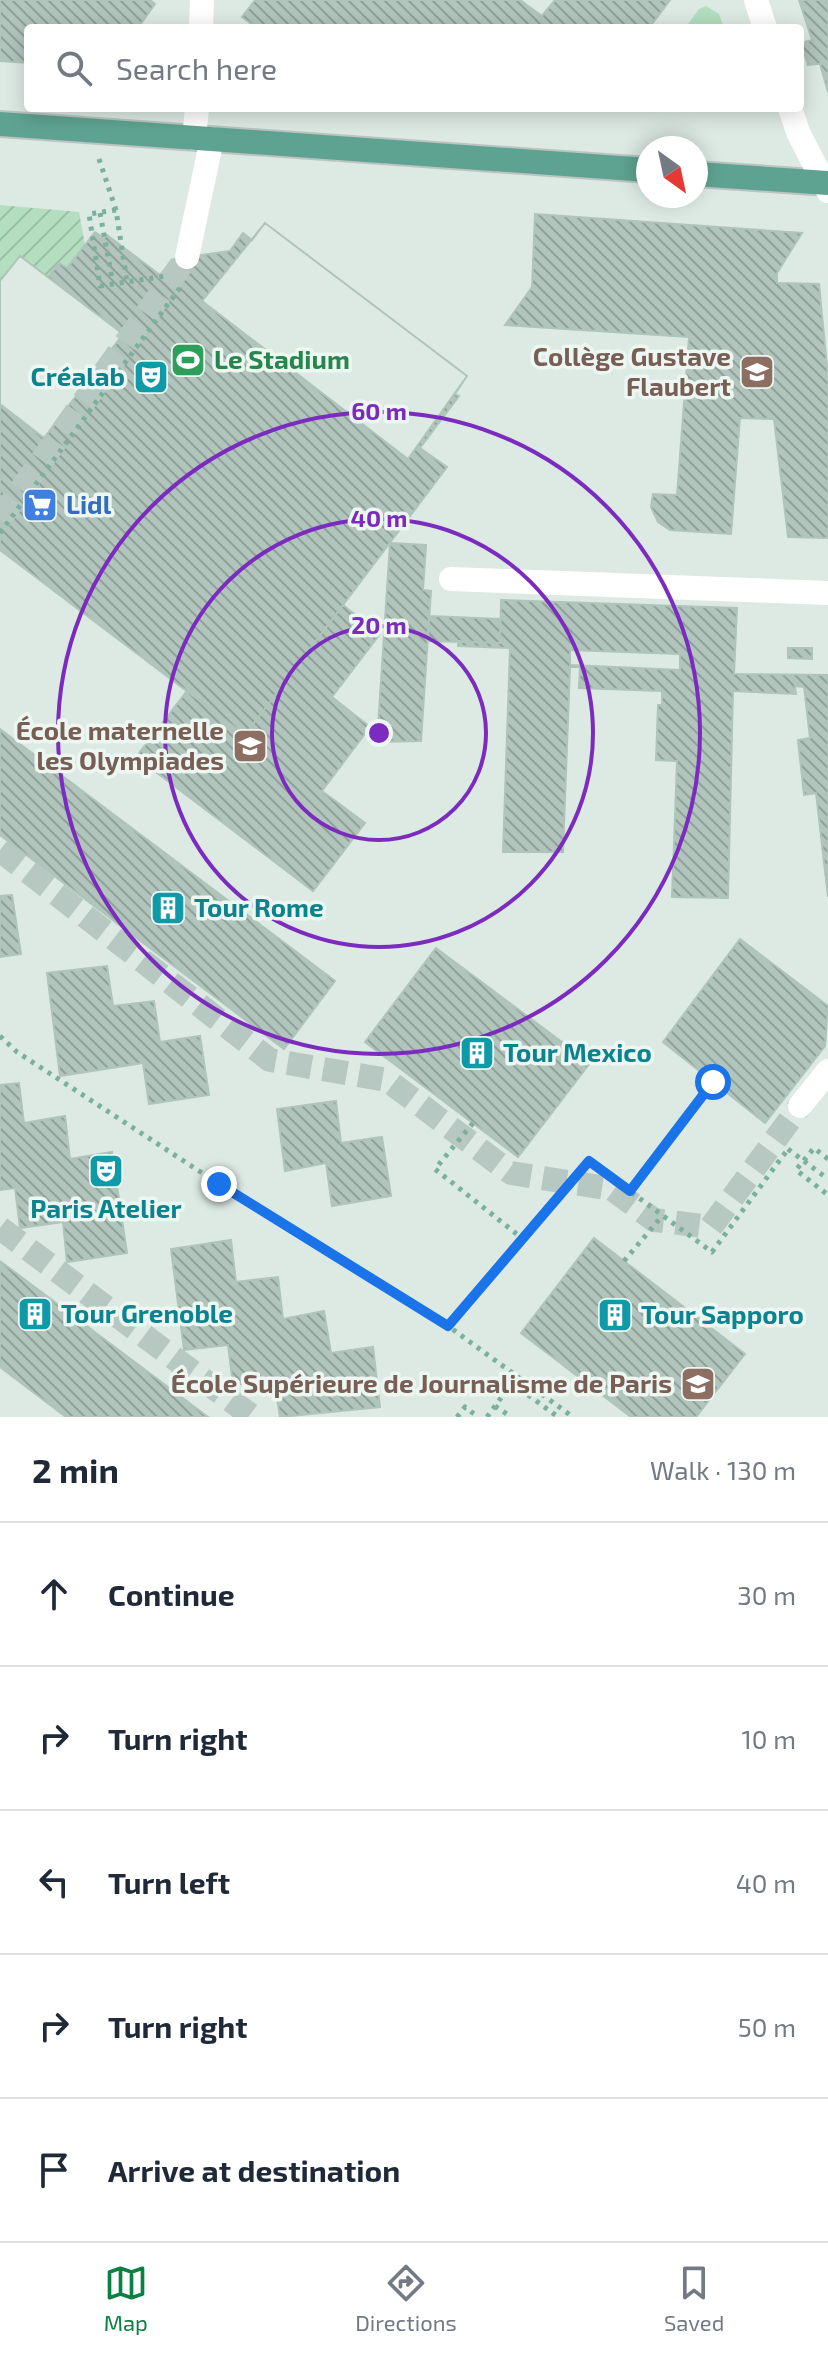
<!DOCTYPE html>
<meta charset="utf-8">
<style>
body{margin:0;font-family:"Exo 2",sans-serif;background:#f2f2f3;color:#1f2937}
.compass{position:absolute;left:636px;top:136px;width:72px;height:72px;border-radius:50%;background:#fff;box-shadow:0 4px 20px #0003;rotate:147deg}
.stop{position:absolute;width:24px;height:24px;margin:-18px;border:6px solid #1a73e8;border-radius:50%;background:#fff}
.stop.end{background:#1a73e8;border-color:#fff;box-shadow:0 2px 8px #0008}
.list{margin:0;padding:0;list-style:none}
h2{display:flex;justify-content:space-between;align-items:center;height:104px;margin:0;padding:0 32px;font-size:34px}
h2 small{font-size:26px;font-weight:400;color:#747a83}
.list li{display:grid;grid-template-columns:52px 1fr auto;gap:24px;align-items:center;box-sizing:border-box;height:144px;padding:0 32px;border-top:2px solid #e0e1e3}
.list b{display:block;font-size:30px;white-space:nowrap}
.list em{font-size:26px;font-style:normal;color:#747a83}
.icon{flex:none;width:44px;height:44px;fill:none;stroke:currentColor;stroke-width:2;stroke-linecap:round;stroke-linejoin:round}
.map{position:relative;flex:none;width:828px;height:1417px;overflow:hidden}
.search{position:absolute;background:#fff;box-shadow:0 4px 20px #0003;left:24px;right:24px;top:24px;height:88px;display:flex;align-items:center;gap:20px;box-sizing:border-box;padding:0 28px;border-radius:8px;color:#747a83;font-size:30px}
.sheet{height:824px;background:#fff}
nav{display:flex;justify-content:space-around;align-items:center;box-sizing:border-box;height:112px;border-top:2px solid #e0e1e3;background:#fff;font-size:22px;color:#747a83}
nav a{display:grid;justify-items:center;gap:4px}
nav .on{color:#0b8043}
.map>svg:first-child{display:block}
</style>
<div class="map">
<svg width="828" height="1417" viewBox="0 0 828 1417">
<defs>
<pattern id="garden-furrows" width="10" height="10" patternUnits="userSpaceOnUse" patternTransform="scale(2)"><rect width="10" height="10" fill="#b3debf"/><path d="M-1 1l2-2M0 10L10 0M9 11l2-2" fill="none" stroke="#9abfa5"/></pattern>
<pattern id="building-back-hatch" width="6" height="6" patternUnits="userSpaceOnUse" patternTransform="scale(2)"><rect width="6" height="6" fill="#b2c5bd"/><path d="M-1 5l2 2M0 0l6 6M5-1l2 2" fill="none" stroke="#90a19a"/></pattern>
</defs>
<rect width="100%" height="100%" fill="#ddeae4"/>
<path fill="#b3debf" d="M706 6 719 14 724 28H685L699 9Z"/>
<path fill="url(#garden-furrows)" d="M0 205 79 212 85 245 67 268 59 263 48 277 20 256 0 281Z"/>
<path fill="url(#building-back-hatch)" stroke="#afc4bb" stroke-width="2" fill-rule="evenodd" d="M0 0H150L155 4 138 28H28V63L0 61Z
M255 0H520L542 16 555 0H670L649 28H257L242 17Z
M799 0H828V63L808 65 801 43 812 40Z
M828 63V92L820 64Z
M535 214 802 233 777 273V283L819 284 828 377V538L788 537 774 419 740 418 731 534 670 530 658 522 651 507 653 494 677 495 689 337 505 325 532 287Z
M265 223 467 376 408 459 202 301Z
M265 223 467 376 455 394 459 396 420 448 447 467 245 735 0 550V281L20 256 48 277 59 263 67 268 95 232 104 238 107 235 160 275 174 259 230 251 243 233 252 240Z
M20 256 123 334 44 438 0 404V281Z
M390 543 426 545 423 590 431 591 421 741 377 742Z
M501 600 737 608 734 674 828 675V897L816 793 804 795 798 740 810 738 804 687 795 686 796 694 733 691 728 898 672 897 677 761 656 760 658 705H662V691L579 688 580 667H570L563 852H503L510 648 458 646V641L500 643ZM570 650 680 654V670L570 665Z
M343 605 380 634 332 697 370 727 322 791 365 823 313 891 136 757 187 691 245 735Z
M429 616 500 619V643L427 641Z
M788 648H812V659L788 658Z
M0 729 335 981 284 1049 0 835Z
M12 895 21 954 0 957V896Z
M740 939 828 1006 825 1046 765 1123 663 1042Z
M436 948 590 1063 518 1157 365 1042Z
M107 966 113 1006 154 1001 160 1042 200 1036 209 1095 149 1104 143 1063 60 1076 47 973Z
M19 1083 24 1123 65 1116 70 1159 112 1152 127 1253 67 1262 63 1222 20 1228 15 1188 0 1190V1085Z
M336 1101 341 1143 382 1137 391 1196 332 1206 326 1163 285 1171 277 1109Z
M594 1238 745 1354 696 1417H631L521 1333Z
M231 1240 236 1282 278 1277 283 1319 324 1311 331 1353 373 1347 380 1407 280 1417 274 1381 233 1385 228 1345 184 1350 171 1249Z
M0 1261 208 1417H66L0 1367Z"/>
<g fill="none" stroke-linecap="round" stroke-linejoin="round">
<path stroke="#b7c7c1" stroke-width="24" stroke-dasharray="24 12" stroke-linecap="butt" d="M0 519 187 257
M0 850 270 1060 387 1080 511 1173 612 1189 654 1220 711 1227 800 1106
M0 1228 253 1417"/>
<g stroke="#bcc4c2" stroke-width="28">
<path id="major" d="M0 124 648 170
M696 174 828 183"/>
</g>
<path stroke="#7bb09f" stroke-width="5" stroke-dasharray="4 6" stroke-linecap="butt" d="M99 159 116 210 127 282
M116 210 89 214 100 286 166 276
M100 213 113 284
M0 533 182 285
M0 1036 17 1052 219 1184 448 1326 573 1417
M473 1123 435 1169 523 1239
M828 1159 814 1148 796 1170 828 1195
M630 1191 713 1082
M624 1261 663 1215
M448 1326 589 1161 712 1252 788 1149
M518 1375 512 1383 558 1417
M495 1406 511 1417
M457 1417 465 1407 478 1417
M487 1417 512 1383"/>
<path stroke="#fff" stroke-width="24" d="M756 0 765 28
M201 28 202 0
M790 108 798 132 828 191
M194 138 197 108
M187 257 212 139
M451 579 828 593
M800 1106 828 1071"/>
<use href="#major" stroke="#5ea391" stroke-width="24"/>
<path stroke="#7bb09f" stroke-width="5" stroke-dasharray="4 6" stroke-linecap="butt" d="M788 1149 828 1179"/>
</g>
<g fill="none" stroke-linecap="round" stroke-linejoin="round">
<path stroke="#1a73e8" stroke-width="10" d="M219 1184 448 1326 589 1161 630 1191 713 1082"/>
</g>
<g fill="none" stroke="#7b2cbf" stroke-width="4">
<circle cx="379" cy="733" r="107"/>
<circle cx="379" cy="733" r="214"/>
<circle cx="379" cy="733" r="321"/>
</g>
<defs>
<g id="stadium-square" transform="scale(1.8)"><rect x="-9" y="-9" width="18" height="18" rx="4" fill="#2e9e5b" stroke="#edf7f2"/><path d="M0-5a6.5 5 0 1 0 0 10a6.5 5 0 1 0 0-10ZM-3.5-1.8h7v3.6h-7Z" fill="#fff"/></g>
<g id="school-square" transform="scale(1.8)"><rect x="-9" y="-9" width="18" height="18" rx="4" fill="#8d6e63" stroke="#edf7f2"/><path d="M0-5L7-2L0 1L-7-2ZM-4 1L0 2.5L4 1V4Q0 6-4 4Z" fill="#fff"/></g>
<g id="theatre-square" transform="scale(1.8)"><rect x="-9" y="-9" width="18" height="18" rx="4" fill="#0f9aa8" stroke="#edf7f2"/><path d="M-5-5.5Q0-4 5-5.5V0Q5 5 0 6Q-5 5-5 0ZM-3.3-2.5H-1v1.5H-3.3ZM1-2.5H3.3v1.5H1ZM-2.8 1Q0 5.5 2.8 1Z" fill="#fff"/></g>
<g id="supermarket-square" transform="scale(1.8)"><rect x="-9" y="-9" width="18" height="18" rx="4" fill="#3f7fe0" stroke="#edf7f2"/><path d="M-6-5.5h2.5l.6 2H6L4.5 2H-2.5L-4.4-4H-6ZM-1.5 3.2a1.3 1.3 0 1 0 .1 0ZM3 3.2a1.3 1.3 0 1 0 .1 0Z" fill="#fff"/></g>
<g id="building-square" transform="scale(1.8)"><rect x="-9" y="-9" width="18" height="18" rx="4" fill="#0f9aa8" stroke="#edf7f2"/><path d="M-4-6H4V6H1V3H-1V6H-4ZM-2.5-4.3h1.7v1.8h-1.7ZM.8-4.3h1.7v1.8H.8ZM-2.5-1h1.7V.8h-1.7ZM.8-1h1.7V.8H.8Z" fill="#fff"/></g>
<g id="university-square" transform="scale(1.8)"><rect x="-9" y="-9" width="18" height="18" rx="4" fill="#8d6e63" stroke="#edf7f2"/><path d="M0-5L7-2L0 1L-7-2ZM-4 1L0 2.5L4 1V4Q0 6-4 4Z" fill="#fff"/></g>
</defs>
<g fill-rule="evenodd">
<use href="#stadium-square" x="188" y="360"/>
<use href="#school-square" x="757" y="372"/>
<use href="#theatre-square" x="151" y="377"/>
<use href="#supermarket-square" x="40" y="505"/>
<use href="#school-square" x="250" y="746"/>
<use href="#building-square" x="168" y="908"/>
<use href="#building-square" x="477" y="1053"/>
<use href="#theatre-square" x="106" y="1171"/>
<use href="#building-square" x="35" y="1314"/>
<use href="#building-square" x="615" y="1315"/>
<use href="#university-square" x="698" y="1384"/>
</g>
<g text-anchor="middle" stroke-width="7" stroke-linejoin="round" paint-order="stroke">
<g font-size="26" font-weight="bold" fill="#785e54" stroke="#edf7f2" text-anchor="end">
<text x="731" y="366">Collège Gustave<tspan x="731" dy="30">Flaubert</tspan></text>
<text x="224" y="740">École maternelle<tspan x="224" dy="30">les Olympiades</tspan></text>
<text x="672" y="1393">École Supérieure de Journalisme de Paris</text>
</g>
<g font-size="26" font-weight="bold" fill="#27864d" stroke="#edf7f2" text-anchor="start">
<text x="214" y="369">Le Stadium</text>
</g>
<g font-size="26" font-weight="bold" fill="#0d838f" stroke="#edf7f2" text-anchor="start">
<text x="125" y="386" text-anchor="end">Créalab</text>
<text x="194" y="917">Tour Rome</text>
<text x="503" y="1062">Tour Mexico</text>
<text x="106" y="1218" text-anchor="middle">Paris Atelier</text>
<text x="61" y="1323">Tour Grenoble</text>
<text x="641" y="1324">Tour Sapporo</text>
</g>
<g font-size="26" font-weight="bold" fill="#366cbe" stroke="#edf7f2" text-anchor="start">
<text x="66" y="514">Lidl</text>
</g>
</g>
<circle cx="379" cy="733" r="12" fill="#7b2cbf" stroke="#edf7f2" stroke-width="4"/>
<g font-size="24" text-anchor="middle" font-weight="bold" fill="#7b2cbf" stroke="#edf7f2" stroke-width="7" stroke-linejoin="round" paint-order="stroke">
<text x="379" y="420">60 m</text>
<text x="379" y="527">40 m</text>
<text x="379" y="634">20 m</text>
</g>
</svg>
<svg class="compass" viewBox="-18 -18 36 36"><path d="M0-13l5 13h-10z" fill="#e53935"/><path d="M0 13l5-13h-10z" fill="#747a83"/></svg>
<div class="stop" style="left:713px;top:1082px"></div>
<div class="stop end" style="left:219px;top:1184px"></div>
<div class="search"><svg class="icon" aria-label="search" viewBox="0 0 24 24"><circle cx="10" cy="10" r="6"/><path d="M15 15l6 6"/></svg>Search here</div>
</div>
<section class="sheet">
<h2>2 min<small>Walk · 130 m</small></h2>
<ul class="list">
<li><svg class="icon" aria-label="ahead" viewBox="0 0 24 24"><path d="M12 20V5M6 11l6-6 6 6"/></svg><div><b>Continue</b></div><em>30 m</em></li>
<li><svg class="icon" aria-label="right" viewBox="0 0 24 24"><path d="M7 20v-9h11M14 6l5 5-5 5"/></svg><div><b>Turn right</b></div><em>10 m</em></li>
<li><svg class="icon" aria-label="left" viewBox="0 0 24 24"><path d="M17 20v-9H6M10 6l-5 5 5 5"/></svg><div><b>Turn left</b></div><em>40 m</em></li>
<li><svg class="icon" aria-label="right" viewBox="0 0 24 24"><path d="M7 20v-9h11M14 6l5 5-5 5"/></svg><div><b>Turn right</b></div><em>50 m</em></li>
<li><svg class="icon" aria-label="arrive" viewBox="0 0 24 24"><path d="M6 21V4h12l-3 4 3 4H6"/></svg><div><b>Arrive at destination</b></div></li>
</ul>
</section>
<nav>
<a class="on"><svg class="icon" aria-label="map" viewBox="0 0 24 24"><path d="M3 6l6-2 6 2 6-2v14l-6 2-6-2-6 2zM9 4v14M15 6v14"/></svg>Map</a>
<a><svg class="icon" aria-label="directions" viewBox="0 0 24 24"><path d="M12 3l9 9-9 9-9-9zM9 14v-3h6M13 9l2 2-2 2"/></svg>Directions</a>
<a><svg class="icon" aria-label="saved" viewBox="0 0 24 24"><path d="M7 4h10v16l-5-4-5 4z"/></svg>Saved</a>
</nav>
